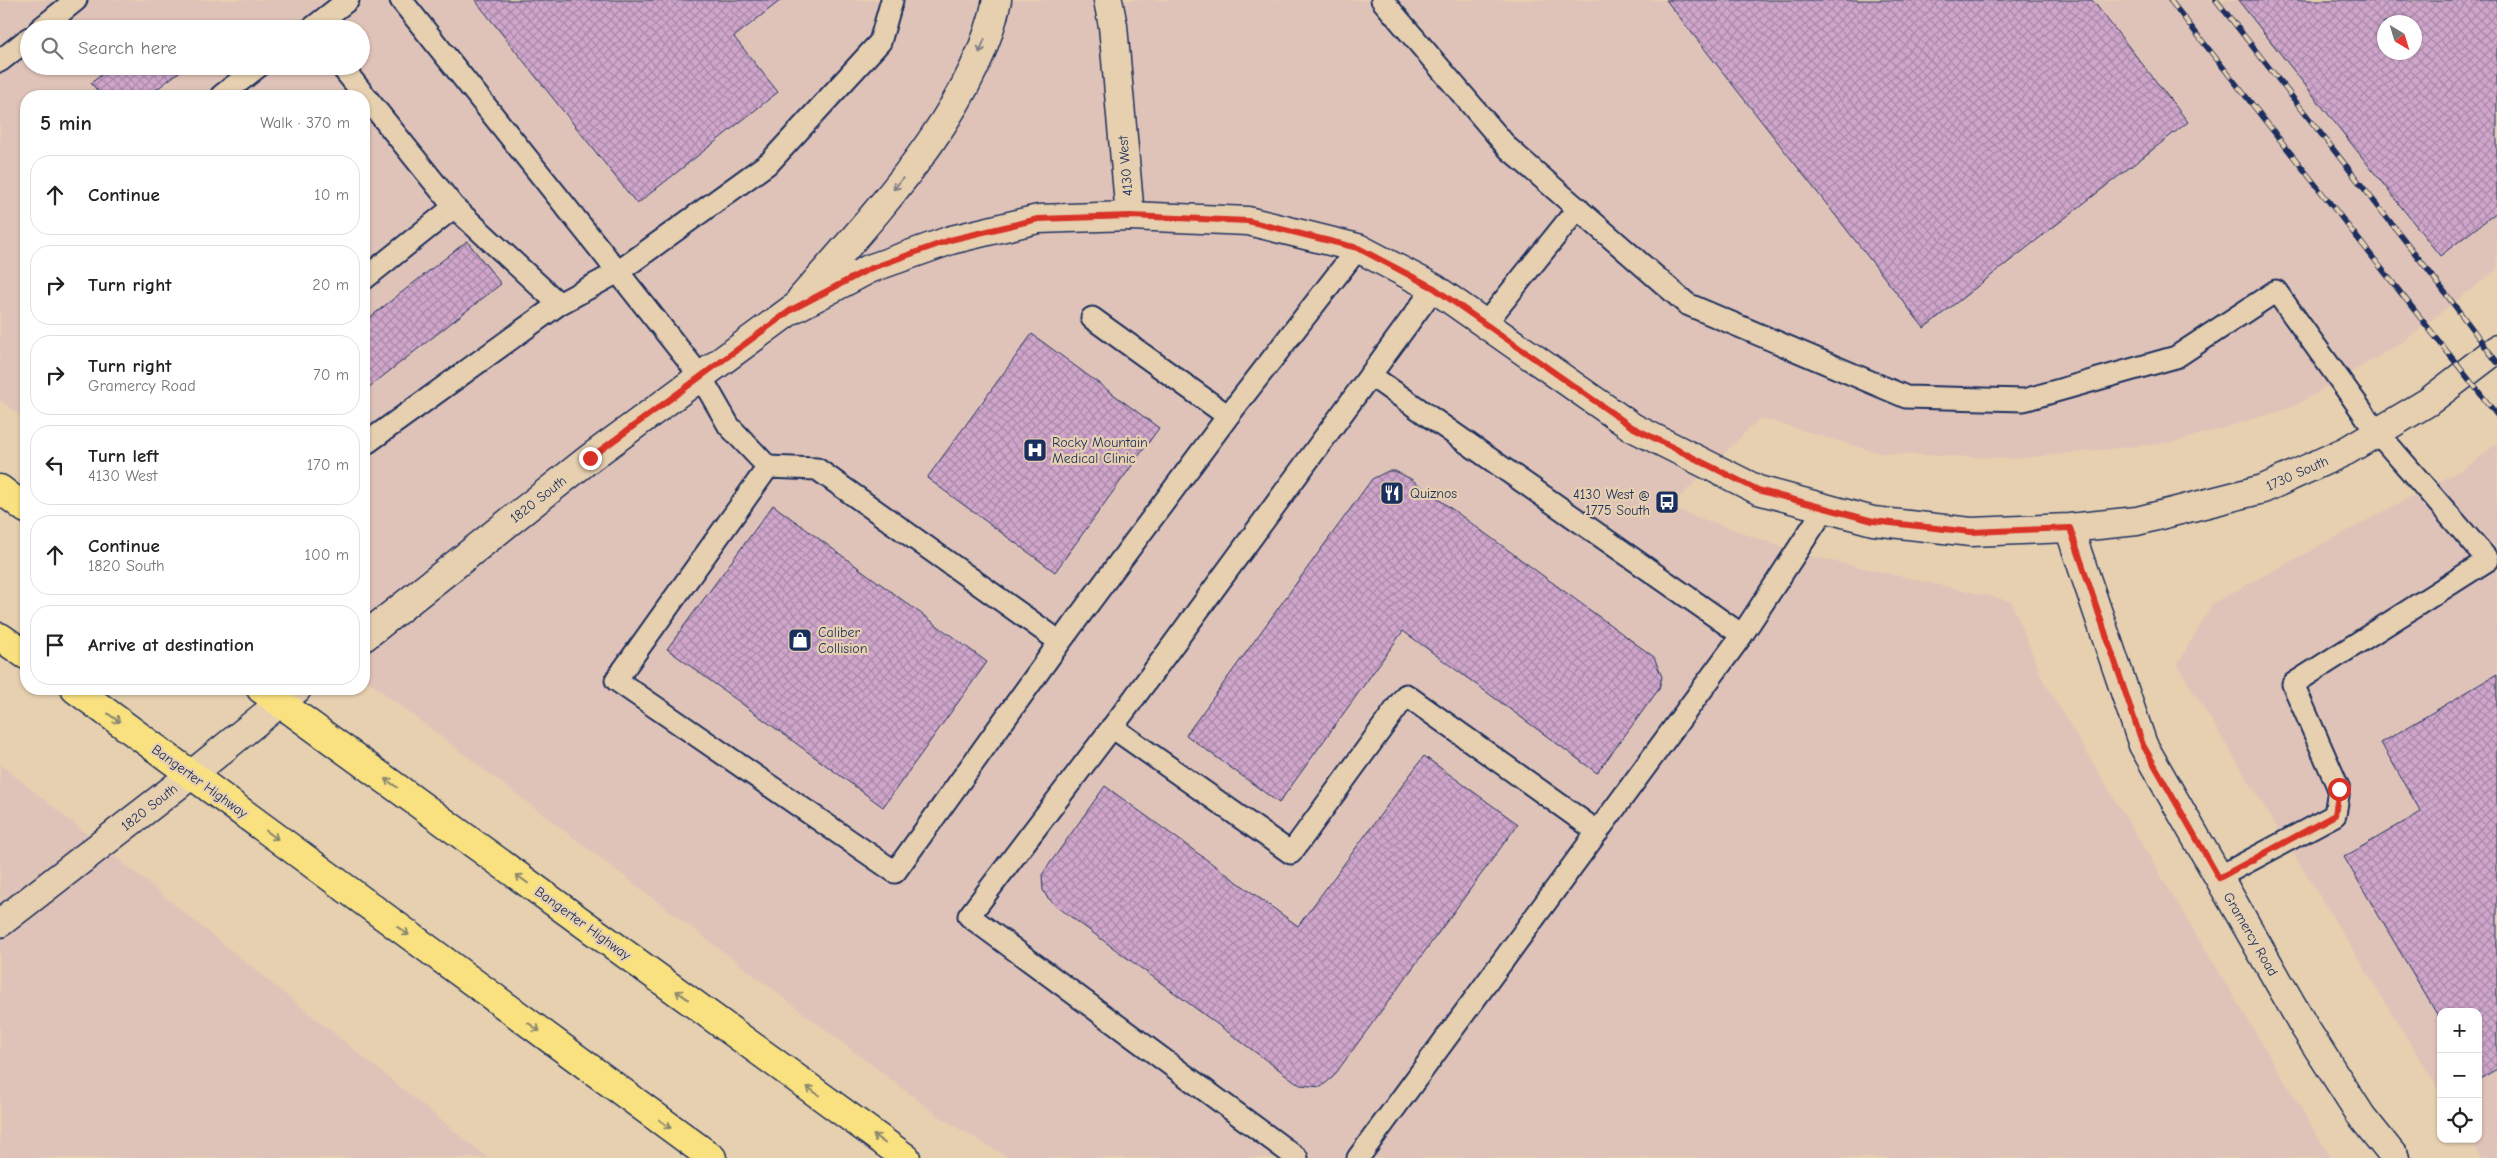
<!DOCTYPE html>
<meta charset="utf-8">
<style>
body{margin:0;font-family:"Comic Neue",sans-serif;background:#f2f2f2;color:#222}
.controls{position:absolute;right:15px;bottom:15px;display:grid;overflow:hidden;border-radius:10px;box-shadow:0 1px 4px #0004}
.controls button{width:45px;height:45px;display:grid;place-items:center;padding:0;border:0;border-bottom:1px solid #e0e0e0;background:#fff;color:#222;font:25px sans-serif}
.compass{position:absolute;left:2377px;top:15px;width:45px;height:45px;border-radius:50%;background:#fff;box-shadow:0 1px 4px #0004;rotate:142deg}
.stop{position:absolute;width:15px;height:15px;margin:-11px;border:4px solid #d93025;border-radius:50%;background:#fff}
.stop.end{background:#d93025;border-color:#fff;box-shadow:0 1px 5px #0008}
.list{margin:0;padding:0;list-style:none}
h2{display:flex;justify-content:space-between;align-items:center;height:65px;margin:0;padding:0 20px;font-size:21px}
h2 small{font-size:16px;font-weight:400;color:#767676}
.list li{display:grid;grid-template-columns:32px 1fr auto;gap:15px;align-items:center;box-sizing:border-box;height:80px;margin:0 10px 10px;padding:0 10px;border:1px solid #e0e0e0;border-radius:20px}
.list b{display:block;font-size:19px;white-space:nowrap}
.list p{margin:0;font-size:16px;white-space:nowrap;color:#767676}
.list em{font-size:16px;font-style:normal;color:#767676}
.icon{flex:none;width:28px;height:28px;fill:none;stroke:currentColor;stroke-width:2;stroke-linecap:round;stroke-linejoin:round}
.map{position:relative;flex:none;width:2497px;height:1158px;overflow:hidden}
.search{position:absolute;background:#fff;box-shadow:0 1px 4px #0004;left:20px;top:20px;width:350px;height:55px;display:flex;align-items:center;gap:12px;box-sizing:border-box;padding:0 18px;border-radius:28px;color:#767676;font-size:19px}
.panel{position:absolute;background:#fff;box-shadow:0 1px 4px #0004;left:20px;top:90px;width:350px;height:605px;border-radius:20px}
.map>svg:first-child{display:block}
</style>
<div class="map">
<svg width="2497" height="1158" viewBox="0 0 2497 1158">
<defs>
<pattern id="building-cross-hatch" width="8" height="8" patternUnits="userSpaceOnUse" patternTransform="scale(1.25)"><rect width="8" height="8" fill="#d0a6cb"/><path d="M0 0l8 8M0 8l8-8" fill="none" stroke="#a888a8"/></pattern>
</defs>
<rect width="100%" height="100%" fill="#e7d0b0"/>
<filter id="ink" filterUnits="userSpaceOnUse"><feTurbulence type="fractalNoise" baseFrequency=".02" numOctaves="2"/><feDisplacementMap in="SourceGraphic" scale="10" xChannelSelector="R" yChannelSelector="G"/><feConvolveMatrix kernelMatrix="1 2 1 2 8 2 1 2 1" color-interpolation-filters="sRGB"/></filter>
<g filter="url(#ink)">
<path fill="#e0c3b8" fill-rule="evenodd" d="M0 0H2497V269L2406 340 2291 408 2175 442 2015 459 1879 453 1760 418 1670 507 1801 554 2011 601 2043 680 2331 1158H1008L940 1117 364 678V96H26V421L0 400ZM2384 22H2414V52H2384ZM29 29H361V66H29Z
M2497 443V1158H2481L2469 1139H2478V1012H2441V1093L2177 665 2213 603 2470 465Z
M0 764 159 892 488 1158H0Z"/>
<path fill="url(#building-cross-hatch)" stroke="#1b2f5e" fill-rule="evenodd" d="M475 0H781L734 37 778 92 637 204Z
M1666 0H2092L2188 122 1924 328Z
M2238 0H2497V212L2440 256ZM2384 22H2414V52H2384Z
M113 66H180L183 69 148 96H102L91 83Z
M467 241 501 284 364 391V322Z
M1032 334 1159 428 1055 572 927 478Z
M1388 471H1395L1411 479 1654 657 1662 677 1659 689 1597 773 1403 631 1279 803 1186 735 1372 479Z
M773 505 987 662 883 807 667 649Z
M2497 674V1069L2478 1080V1012H2441V1021L2344 857 2421 812 2381 743Z
M1424 756 1518 824 1333 1077 1321 1087 1300 1085 1059 908 1047 897 1043 890 1042 875 1048 866 1105 786 1298 926Z"/>
<g fill="none" stroke-linecap="round" stroke-linejoin="round">
<g stroke="#1b2f5e" stroke-width="25">
<path id="service" d="M892 0 880 42 770 162 618 272 701 377 729 426 768 467 616 680 895 872 1060 642
M1382 0 1508 148 1687 304 1906 397 2024 400 2176 357 2276 291 2377 432 2488 560 2293 684 2339 789 2335 815 2219 877
M40 29 76 0
M311 29 348 0
M0 61 29 38
M341 66 454 207 559 304 618 272 401 0
M221 96 259 66
M364 279 454 207
M1092 318 1228 416
M1485 324 1578 208
M1370 375 1742 635
M364 439 368 442 559 304
M768 467 817 469 1060 642 1228 416 1358 248
M1112 727 1291 853 1406 695 1598 832
M1297 1158 969 916 1126 709 1434 288
M1358 1158 1742 635 1825 508"/>
</g>
<g stroke="#1b2f5e" stroke-width="31">
<path id="minor" d="M1130 216 1248 221 1358 248 1434 288 1632 427 1758 490 1873 521 1971 532 2069 528 2137 521 2263 489 2346 451 2428 402 2497 349
M2069 528 2143 745 2305 1028 2362 1117 2395 1158"/>
</g>
<g stroke="#1b2f5e" stroke-width="31">
<path id="tertiary" d="M801 299C872 217 976 109 997 0
M364 637 590 458 791 310 869 269 951 240 1038 219 1130 216 1113 26 1108 0
M0 923 191 775 297 689"/>
</g>
<g stroke="#1b2f5e" stroke-width="31">
<path id="trunk" d="M0 489 26 509
M0 637 26 655
M75 689 712 1158
M261 689 906 1158"/>
</g>
<use href="#service" stroke="#e7d0b0" stroke-width="21"/>
<use href="#minor" stroke="#e7d0b0" stroke-width="28"/>
<use href="#tertiary" stroke="#e7d0b0" stroke-width="28"/>
<use href="#trunk" stroke="#fae180" stroke-width="28"/>
<g stroke="#1b2f5e" stroke-width="5.5">
<path id="rail" d="M2170 0 2497 415
M2216 0 2428 270 2497 362"/>
</g>
<use href="#rail" stroke="#e7d0b0" stroke-width="4" stroke-dasharray="11" stroke-linecap="butt"/>
</g>
<defs><path id="oneway-shaft" d="M-6 0H5M1.5-3L5.5 0L1.5 3" fill="none" stroke-width="1.6" stroke-linecap="round" stroke-linejoin="round" transform="scale(1.25)"/></defs>
<g stroke="#818087">
<use href="#oneway-shaft" transform="translate(982 46) rotate(111)"/>
<use href="#oneway-shaft" transform="translate(898 184) rotate(129)"/>
</g>
<g stroke="#8a886f">
<use href="#oneway-shaft" transform="translate(114 718) rotate(36)"/>
<use href="#oneway-shaft" transform="translate(391 783) rotate(-144)"/>
<use href="#oneway-shaft" transform="translate(272 835) rotate(36)"/>
<use href="#oneway-shaft" transform="translate(522 879) rotate(-144)"/>
<use href="#oneway-shaft" transform="translate(403 931) rotate(36)"/>
<use href="#oneway-shaft" transform="translate(682 995) rotate(-144)"/>
<use href="#oneway-shaft" transform="translate(534 1027) rotate(36)"/>
<use href="#oneway-shaft" transform="translate(813 1091) rotate(-144)"/>
<use href="#oneway-shaft" transform="translate(665 1124) rotate(36)"/>
<use href="#oneway-shaft" transform="translate(879 1139) rotate(-144)"/>
</g>
</g>
<g fill="none" stroke-linecap="round" stroke-linejoin="round" filter="url(#ink)">
<path stroke="#d93025" stroke-width="6" d="M590 458 791 310 869 269 950 240 1038 219 1130 216 1248 221 1358 248 1434 288 1632 427 1758 490 1873 521 1971 532 2070 528 2143 745 2219 878 2335 815 2339 789"/>
</g>
<defs>
<g id="hospital-square" transform="scale(1.25)"><rect x="-9" y="-9" width="18" height="18" rx="4" fill="#1b2f5e" stroke="#e7d0b0"/><path d="M-5-5h3v3.5h4V-5h3V5h-3V1.5h-4V5h-3Z" fill="#fff"/></g>
<g id="restaurant-square" transform="scale(1.25)"><rect x="-9" y="-9" width="18" height="18" rx="4" fill="#1b2f5e" stroke="#e7d0b0"/><path d="M-5-6h1v4h1v-4h1v4h1v-4h1v5L-1.5 .5V6h-2V.5L-5-1ZM5-6V6H3V1.5H1.5Q1.5-4 5-6Z" fill="#fff"/></g>
<g id="bus-square" transform="scale(1.25)"><rect x="-9" y="-9" width="18" height="18" rx="4" fill="#1b2f5e" stroke="#e7d0b0"/><path d="M-5-6H5V4H4V6H2V4H-2V6H-4V4H-5ZM-3.5-4V0h7V-4ZM-3.5 1.2v1.5H-2V1.2ZM2 1.2v1.5H3.5V1.2Z" fill="#fff"/></g>
<g id="shop-square" transform="scale(1.25)"><rect x="-9" y="-9" width="18" height="18" rx="4" fill="#1b2f5e" stroke="#e7d0b0"/><path d="M-5-2.5h2.3a2.7 3.5 0 0 1 5.4 0H5L5.5 6h-11ZM-1.5-2.5h3a1.5 2.3 0 0 0-3 0Z" fill="#fff"/></g>
</defs>
<g fill-rule="evenodd">
<use href="#hospital-square" x="1035" y="450"/>
<use href="#restaurant-square" x="1392" y="493"/>
<use href="#bus-square" x="1667" y="502"/>
<use href="#shop-square" x="800" y="640"/>
</g>
<g text-anchor="middle" stroke-width="4.5" stroke-linejoin="round" paint-order="stroke">
<g font-size="14" fill="#1b2f5e" stroke="#e7d0b0">
<text transform="translate(1125 166) rotate(-95)" y="5">4130 West</text>
<text transform="translate(2297 473) rotate(-24)" y="5">1730 South</text>
<text transform="translate(538 499) rotate(-38)" y="5">1820 South</text>
<text transform="translate(200 781) rotate(36)" y="5">Bangerter Highway</text>
<text transform="translate(149 807) rotate(-38)" y="5">1820 South</text>
<text transform="translate(583 923) rotate(36)" y="5">Bangerter Highway</text>
<text transform="translate(2251 934) rotate(60)" y="5">Gramercy Road</text>
</g>
<g font-size="14" fill="#1b2f5e" stroke="#e7d0b0" text-anchor="start">
<text x="1052" y="447">Rocky Mountain<tspan x="1052" dy="16">Medical Clinic</tspan></text>
<text x="1410" y="498">Quiznos</text>
<text x="1650" y="499" text-anchor="end">4130 West @<tspan x="1650" dy="16">1775 South</tspan></text>
<text x="818" y="637">Caliber<tspan x="818" dy="16">Collision</tspan></text>
</g>
</g>
</svg>
<div class="controls">
<button>+</button>
<button>−</button>
<button><svg class="icon" aria-label="locate" viewBox="0 0 24 24"><circle cx="12" cy="12" r="6"/><path d="M12 2v4M12 18v4M2 12h4M18 12h4"/></svg></button>
</div>
<svg class="compass" viewBox="-18 -18 36 36"><path d="M0-13l5 13h-10z" fill="#e53935"/><path d="M0 13l5-13h-10z" fill="#767676"/></svg>
<div class="stop" style="left:2339px;top:789px"></div>
<div class="stop end" style="left:590px;top:458px"></div>
<div class="search"><svg class="icon" aria-label="search" viewBox="0 0 24 24"><circle cx="10" cy="10" r="6"/><path d="M15 15l6 6"/></svg>Search here</div>
<section class="panel">
<h2>5 min<small>Walk · 370 m</small></h2>
<ul class="list">
<li><svg class="icon" aria-label="ahead" viewBox="0 0 24 24"><path d="M12 20V5M6 11l6-6 6 6"/></svg><div><b>Continue</b></div><em>10 m</em></li>
<li><svg class="icon" aria-label="right" viewBox="0 0 24 24"><path d="M7 20v-9h11M14 6l5 5-5 5"/></svg><div><b>Turn right</b></div><em>20 m</em></li>
<li><svg class="icon" aria-label="right" viewBox="0 0 24 24"><path d="M7 20v-9h11M14 6l5 5-5 5"/></svg><div><b>Turn right</b><p>Gramercy Road</p></div><em>70 m</em></li>
<li><svg class="icon" aria-label="left" viewBox="0 0 24 24"><path d="M17 20v-9H6M10 6l-5 5 5 5"/></svg><div><b>Turn left</b><p>4130 West</p></div><em>170 m</em></li>
<li><svg class="icon" aria-label="ahead" viewBox="0 0 24 24"><path d="M12 20V5M6 11l6-6 6 6"/></svg><div><b>Continue</b><p>1820 South</p></div><em>100 m</em></li>
<li><svg class="icon" aria-label="arrive" viewBox="0 0 24 24"><path d="M6 21V4h12l-3 4 3 4H6"/></svg><div><b>Arrive at destination</b></div></li>
</ul>
</section>
</div>
